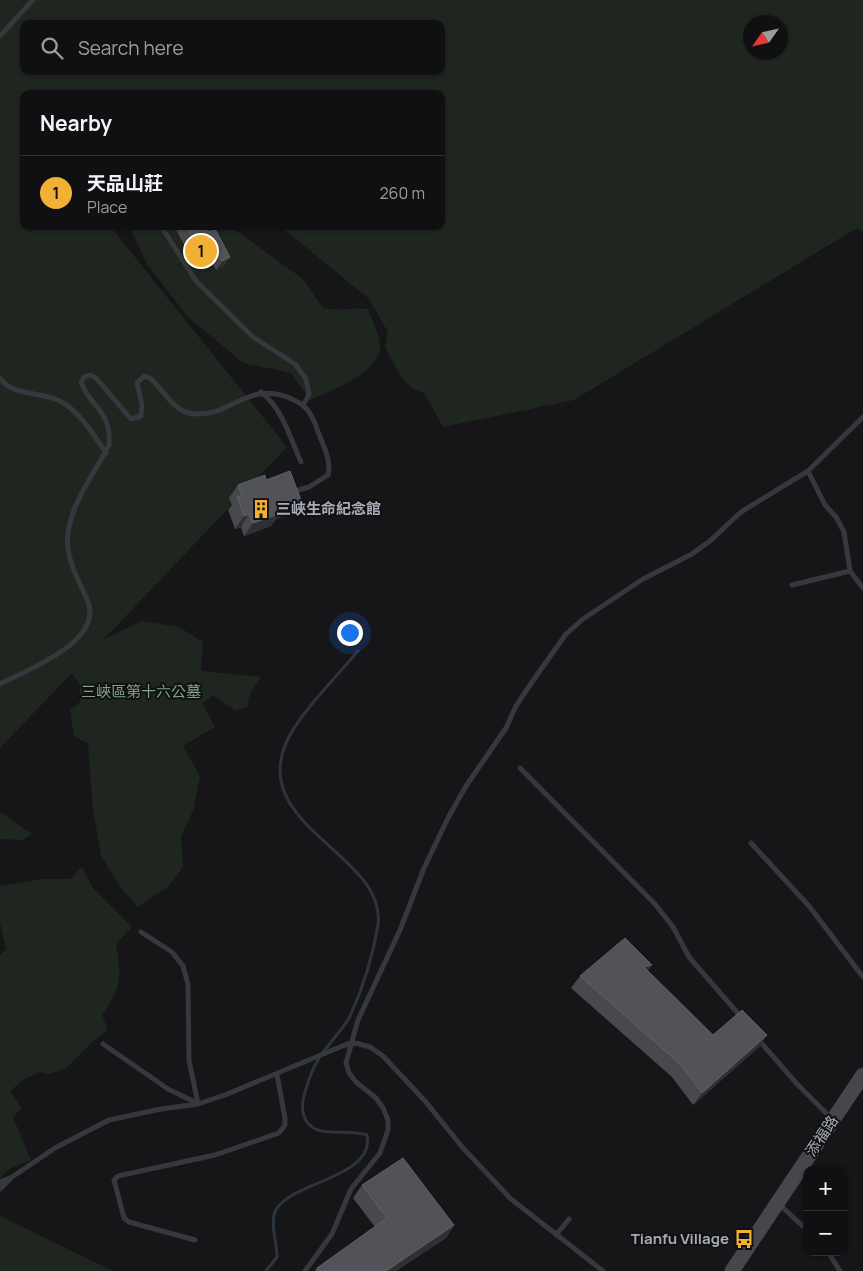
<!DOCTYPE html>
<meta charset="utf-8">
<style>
body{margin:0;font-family:Manrope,"Noto Sans TC",sans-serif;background:#19191b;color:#f1f3f6}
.controls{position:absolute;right:15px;bottom:15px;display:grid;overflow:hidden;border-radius:10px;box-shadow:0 1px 4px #0004}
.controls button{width:45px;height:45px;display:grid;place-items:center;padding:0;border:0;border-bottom:1px solid #303032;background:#101012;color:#f1f3f6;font:25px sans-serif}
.compass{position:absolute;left:743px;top:15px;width:45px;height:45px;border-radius:50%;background:#101012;box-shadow:0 1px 4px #0004;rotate:236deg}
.you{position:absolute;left:349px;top:632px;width:18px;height:18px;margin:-12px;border:4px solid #fff;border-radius:50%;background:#1a73e8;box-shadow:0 0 0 8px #1a73e833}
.badge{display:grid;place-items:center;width:32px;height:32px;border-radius:50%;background:#f2b134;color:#111;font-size:16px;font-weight:700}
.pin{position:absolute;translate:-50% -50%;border:2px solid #fff;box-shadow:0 1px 5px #0006}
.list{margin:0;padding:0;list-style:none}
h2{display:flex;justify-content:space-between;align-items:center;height:65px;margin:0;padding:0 20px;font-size:21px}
h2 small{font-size:16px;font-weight:400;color:#9c9d9f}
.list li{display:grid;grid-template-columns:32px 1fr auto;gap:15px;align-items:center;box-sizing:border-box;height:75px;padding:0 20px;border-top:1px solid #303032}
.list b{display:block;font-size:19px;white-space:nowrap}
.list p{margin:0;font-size:16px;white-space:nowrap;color:#9c9d9f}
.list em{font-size:16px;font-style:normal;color:#9c9d9f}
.icon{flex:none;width:28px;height:28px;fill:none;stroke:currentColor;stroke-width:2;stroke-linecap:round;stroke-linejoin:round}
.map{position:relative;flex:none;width:863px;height:1271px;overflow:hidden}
.search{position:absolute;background:#101012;box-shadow:0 1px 4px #0004;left:20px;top:20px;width:425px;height:55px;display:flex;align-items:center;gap:12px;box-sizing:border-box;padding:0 18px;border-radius:10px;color:#9c9d9f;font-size:19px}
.panel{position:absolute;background:#101012;box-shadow:0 1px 4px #0004;left:20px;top:90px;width:425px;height:140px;border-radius:10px}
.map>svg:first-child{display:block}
</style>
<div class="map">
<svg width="863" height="1271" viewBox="0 0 863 1271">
<rect width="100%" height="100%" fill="#161618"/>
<path fill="#1e261f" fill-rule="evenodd" d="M0 0H863V232L857 228 574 400 443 427 424 393 413 389 401 377 385 347 388 332 369 299 280 226H441V94H24V226H110L287 447 103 640 141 621 179 627 203 642 201 671 261 677 250 694 247 707 236 711 213 695 202 703 215 727 183 746 200 776 194 808 181 837 183 867 169 886 138 907 122 889 101 856 93 809 88 744 74 736 70 710 80 702V685L72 673 0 748ZM750 22H780V52H750ZM24 24H441V71H24Z
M129 226H230L303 279 323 308C339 311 352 307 368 309 372 320 381 338 380 349 376 374 331 391 310 400L291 373 243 363 187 316 147 264Z
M0 812 32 834 22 840 0 839Z
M82 867 93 888 132 927 116 944C122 976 122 987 102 1015L108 1030 93 1041 66 1068 50 1074 40 1072 23 1080 10 1091 22 1108 13 1117 31 1160 9 1169 0 1178V955L6 949 0 923V886L40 879H70Z
M0 1216 113 1271H0Z"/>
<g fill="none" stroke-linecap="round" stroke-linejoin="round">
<path stroke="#2c353c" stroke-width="3" d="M266 1271 277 1257C277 1244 271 1227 274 1215 281 1182 376 1180 367 1135 350 1129 324 1136 312 1127 302 1120 301 1107 304 1096 309 1077 315 1061 328 1046 335 1036 345 1027 350 1016 363 988 373 955 378 925 387 855 250 827 286 743 297 716 338 675 358 651"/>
<path stroke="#37383d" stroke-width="5" d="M0 36 33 0
M161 226 196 281 253 337 295 364 306 379 309 394 304 404
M0 378C13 397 41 391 60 401 80 412 93 434 106 453
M261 392C283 409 290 438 301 462
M808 471 825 505 836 517 844 532 850 571 863 588
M792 585 850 571
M0 684C27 670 106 641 87 599 78 579 65 558 68 534 71 503 95 473 109 445 112 410 90 408 81 382L84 377 90 375 96 378 131 419 141 416 142 405 137 383 144 376 150 378C162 388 173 410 189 413 228 421 245 381 287 397 305 404 311 411 317 429 322 443 332 460 328 475L309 487 292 492
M520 768 655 904 673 927 689 957 741 1017
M751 843 809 906 863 977
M141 932 172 952 183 966 188 984 189 1060 198 1104
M757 1038 797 1084 831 1118
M103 1044 168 1089 197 1103
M0 1182 12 1177 55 1148 109 1120 161 1109 198 1104 225 1095 352 1042 370 1047 383 1056 425 1101 463 1148 511 1199 603 1271
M0 1189 10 1179
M780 1205 807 1230
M556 1235 569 1219
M195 1240 129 1222 124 1218 114 1180 118 1176 215 1155 279 1133 285 1125V1118L277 1075
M828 1252 840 1271
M305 1271 332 1234 351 1189 380 1153 388 1130V1120L383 1108 376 1098 356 1082 349 1073 346 1063 358 1020 400 930 424 868 449 816 466 786 506 728 516 706 532 682 566 634 583 619 643 579 692 554 710 541 741 512 808 471 863 417"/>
<path stroke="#45474d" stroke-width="15" d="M732 1271 863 1075"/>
</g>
<path fill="#47494d" d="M174 226H197L199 230 209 232 215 229 224 266 216 270 210 259 196 267Z
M266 480 292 513 276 519 271 526 244 536 241 527 235 529 228 510 232 505 229 498 238 485Z
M648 971 713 1035H767L758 1048 693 1105 672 1077 571 988 580 976Z
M362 1185 454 1225 446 1238 396 1271H315L317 1268 375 1227 353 1198Z"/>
<path fill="#2f3033" d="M216 250 210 259 196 267 202 257Z
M230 257 224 266 216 270 222 261Z
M301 500 292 513 276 519 271 526 244 536 253 523 278 509Z
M249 514 241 527 235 529 244 516Z
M652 965 643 978 644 967Z
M767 1035 758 1048 693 1105 702 1093Z
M454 1225 446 1238 396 1271H386Z"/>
<path fill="#525359" stroke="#5f6168" d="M186 226H197L199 230 205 226 209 232 215 229 230 257 222 261 216 250 202 257Z
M290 471 301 500 278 509 279 514 253 523 249 514 244 516 237 497 242 496 238 485 265 475 266 480Z
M625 938 652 965 644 967 713 1035 742 1010 767 1035 702 1093 681 1065 580 976Z
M403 1158 454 1225 386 1271H318L317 1268 387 1218 362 1185Z"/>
<defs>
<g id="building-bare" transform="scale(1.5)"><path d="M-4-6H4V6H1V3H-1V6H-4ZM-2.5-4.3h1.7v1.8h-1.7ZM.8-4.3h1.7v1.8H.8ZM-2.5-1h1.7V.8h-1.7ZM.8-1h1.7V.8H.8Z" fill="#f2b134" stroke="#111113" stroke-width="2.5" paint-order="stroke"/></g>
<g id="bus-bare" transform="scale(1.5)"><path d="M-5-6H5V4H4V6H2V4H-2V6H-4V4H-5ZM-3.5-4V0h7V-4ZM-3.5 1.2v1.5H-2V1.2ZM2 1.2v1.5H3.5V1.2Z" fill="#f2b134" stroke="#111113" stroke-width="2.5" paint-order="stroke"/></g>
</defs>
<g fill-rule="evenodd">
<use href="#building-bare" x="261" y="509"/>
<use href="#bus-bare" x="744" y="1239"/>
</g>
<g text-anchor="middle" stroke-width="4" stroke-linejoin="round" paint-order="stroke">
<g font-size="15" font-weight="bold" fill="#a8adb8" stroke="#111113" text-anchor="start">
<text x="276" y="514">三峽生命紀念館</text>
<text x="729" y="1244" text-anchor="end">Tianfu Village</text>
</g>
<g font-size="15" fill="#7fa381" stroke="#111113">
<text x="141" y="697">三峽區第十六公墓</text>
</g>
<g font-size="15" fill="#a8adb8" stroke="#111113">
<text transform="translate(822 1136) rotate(-56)" y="5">添福路</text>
</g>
</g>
</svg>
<div class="controls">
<button>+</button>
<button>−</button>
</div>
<svg class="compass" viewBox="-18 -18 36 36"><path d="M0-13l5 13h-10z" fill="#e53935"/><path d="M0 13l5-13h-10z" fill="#9c9d9f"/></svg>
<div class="you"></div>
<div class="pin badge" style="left:201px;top:251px">1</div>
<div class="search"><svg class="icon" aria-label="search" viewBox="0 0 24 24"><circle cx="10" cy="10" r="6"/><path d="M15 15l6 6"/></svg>Search here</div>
<section class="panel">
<h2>Nearby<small></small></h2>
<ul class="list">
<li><span class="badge">1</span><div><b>天品山莊</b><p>Place</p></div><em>260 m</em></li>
</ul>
</section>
</div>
